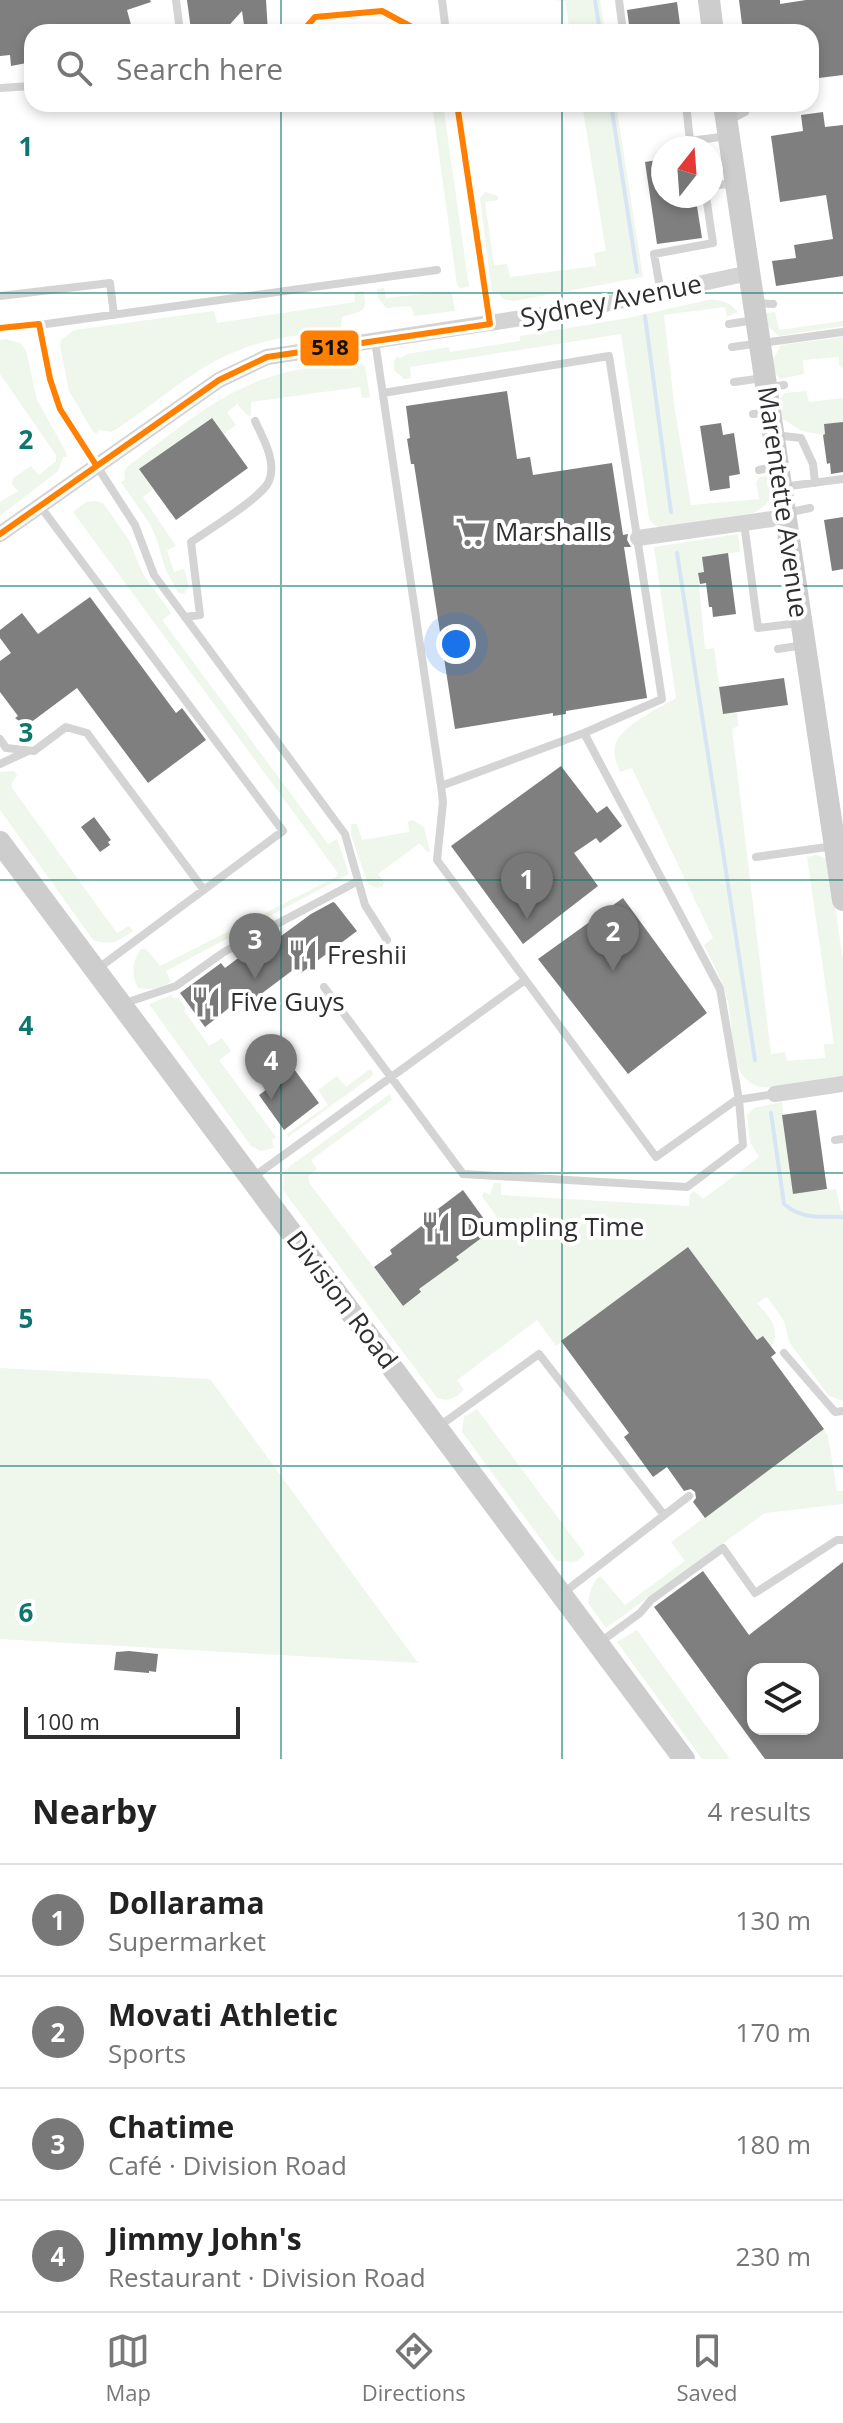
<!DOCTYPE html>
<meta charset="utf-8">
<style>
body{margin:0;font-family:"Open Sans",sans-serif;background:#f6f6f6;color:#222}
.controls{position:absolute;right:24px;bottom:24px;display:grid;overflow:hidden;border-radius:16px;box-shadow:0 4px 12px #0003}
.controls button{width:72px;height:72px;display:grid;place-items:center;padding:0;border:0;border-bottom:2px solid #e0e0e0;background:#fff;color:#222;font:40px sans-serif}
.compass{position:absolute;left:651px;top:136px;width:72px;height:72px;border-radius:50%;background:#fff;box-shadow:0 4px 12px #0003;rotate:17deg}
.scale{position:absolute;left:24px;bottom:20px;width:216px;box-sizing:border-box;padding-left:8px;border:4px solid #2f2f2f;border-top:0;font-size:22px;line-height:28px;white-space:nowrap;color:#2f2f2f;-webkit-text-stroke:6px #fff;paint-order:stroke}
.you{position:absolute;left:456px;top:644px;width:28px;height:28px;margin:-20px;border:6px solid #fff;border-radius:50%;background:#1a73e8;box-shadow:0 0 0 12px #1a73e833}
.badge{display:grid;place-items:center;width:52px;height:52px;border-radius:50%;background:#787878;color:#fff;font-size:26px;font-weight:700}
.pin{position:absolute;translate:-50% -66px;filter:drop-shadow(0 2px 4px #0008)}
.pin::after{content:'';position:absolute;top:42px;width:28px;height:24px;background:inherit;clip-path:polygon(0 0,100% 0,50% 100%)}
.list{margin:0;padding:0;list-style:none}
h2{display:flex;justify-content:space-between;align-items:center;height:104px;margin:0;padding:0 32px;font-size:34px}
h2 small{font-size:26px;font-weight:400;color:#767676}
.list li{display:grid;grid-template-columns:52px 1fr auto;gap:24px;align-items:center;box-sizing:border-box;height:112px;padding:0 32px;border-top:2px solid #e0e0e0}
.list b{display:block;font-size:30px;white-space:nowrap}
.list p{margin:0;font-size:26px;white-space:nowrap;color:#767676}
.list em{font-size:26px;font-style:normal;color:#767676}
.icon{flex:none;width:44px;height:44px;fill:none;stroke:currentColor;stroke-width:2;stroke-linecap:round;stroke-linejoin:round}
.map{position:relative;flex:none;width:843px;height:1759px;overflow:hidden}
.search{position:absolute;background:#fff;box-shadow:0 4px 12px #0003;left:24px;right:24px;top:24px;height:88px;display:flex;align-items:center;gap:20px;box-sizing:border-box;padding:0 28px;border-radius:24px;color:#767676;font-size:30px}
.sheet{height:552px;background:#fff}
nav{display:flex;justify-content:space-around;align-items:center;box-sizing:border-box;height:112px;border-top:2px solid #e0e0e0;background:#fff;font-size:22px;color:#767676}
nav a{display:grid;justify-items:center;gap:4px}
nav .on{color:#787878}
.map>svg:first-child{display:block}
</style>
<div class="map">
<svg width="843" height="1759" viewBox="0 0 843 1759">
<rect width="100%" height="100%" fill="#fff"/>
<path fill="#eff6eb" d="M552 0H600L605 32H570L565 1Z
M432 104H443L469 287 460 288 457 285Z
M582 104H616L643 277 514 301 503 299 498 292H492L480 198 485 192 498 196V200L485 202 494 265 507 264 510 277 596 266 594 253 606 251Z
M384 288 386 298 449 291 452 294 455 311 414 316 412 308 409 306 386 308 378 298 377 289Z
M363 291C370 314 359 311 342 317L341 329C306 334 271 337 237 351 190 369 154 407 111 432L99 430 96 434 93 432 69 391 60 346 61 340 74 330 214 311 217 323 355 302 354 292Z
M708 300C721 299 729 302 738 312L727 317 725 307 664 315 675 411 691 505 759 499 756 482 760 477 771 475C774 493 771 505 753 513L659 528 652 523 649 518 621 334 410 367 411 378 404 379 394 370V361L397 356 401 358 407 354 449 347 450 352 520 341V336L628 318Z
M775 312 779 330 843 321V326L779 336 763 322V318L767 313Z
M843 337V368L839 366V357L803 360 804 374 781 379 771 370 770 365 781 345Z
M6 339 20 343 26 350 37 400 65 450 67 457H63L58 471 0 516V502L18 491 12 484 13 478 31 466 39 475 56 461V455L0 374V340Z
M352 362 365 366 370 397 362 398 360 387 251 402V416L247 415 237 404 227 412 236 425 224 434 211 418 140 469 153 489 143 497 176 546 167 550 174 572 184 569 189 586 184 594 178 593 165 568 157 540 150 524 121 482 125 480 124 472 128 466C172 434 215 395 267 378 294 368 324 366 352 362Z
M806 391 809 402 843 398V422L824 424 825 434 823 435 802 431 777 415 776 404 784 393Z
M94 501 103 503 129 540 143 574 171 613 162 620 328 844 337 839 349 874 166 971 171 982C159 988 152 991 138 988 131 975 132 961 141 949H146L160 966 336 877 338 873 73 512 86 502Z
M738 534 740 552 702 557 704 572 698 573 705 649 714 648 723 714 737 712 738 726 732 729 771 1054 785 1052 787 1061 825 1058 824 1044H834L807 857 816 855 828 859 843 960V1076C825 1079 772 1092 757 1086 727 1075 734 1027 728 1002 723 982 713 963 704 945L713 938 632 768 620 772C617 764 613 755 615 746 619 726 660 708 676 698L654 547Z
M14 771 17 775 12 783V788L117 933 129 926 133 931C116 942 113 946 93 940L0 810V772Z
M413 820 424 827 430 851 427 852 420 843 378 874 384 882 383 886 378 888 368 884 351 835V824H357L362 840 409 832 408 821Z
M172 995 173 998H179L185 1007V1012L209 1046 222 1038 231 1051 219 1060 276 1137 272 1140 274 1148 261 1151 251 1146 149 1004Z
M370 1069 373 1073 371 1077 288 1137 287 1134 328 1105 318 1090 337 1076 346 1087Z
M390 1094 392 1100 311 1160 317 1169 308 1177 310 1184 403 1306 421 1293 419 1289 458 1260 456 1257 491 1230 489 1226 498 1219 482 1196 484 1192 490 1195 494 1183H501V1195L689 1206 690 1194 694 1191 703 1199 759 1157 750 1142 747 1115 754 1108 782 1102 793 1193 836 1189 841 1211H843V1401L829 1396 789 1342 784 1321 767 1297 757 1303C769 1317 782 1329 771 1347L757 1340 688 1247 556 1346 537 1320 457 1380 464 1390C454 1399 449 1402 437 1398L283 1190 284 1173 290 1166Z
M0 1368 210 1379 418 1663 0 1639Z
M477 1409 585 1554 576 1562 557 1561 462 1432 464 1417Z
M824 1429 828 1436 837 1491H843V1504L765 1513 606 1628 588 1603C590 1593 591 1583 600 1576L625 1605 685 1561 671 1542Z
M637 1630 730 1759H702L617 1642Z"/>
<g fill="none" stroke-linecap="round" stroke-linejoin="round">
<path stroke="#d7e4f4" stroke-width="4" d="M595 0 600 32
M611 104 637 272
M645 316 671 512
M677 553 755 1060
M771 1113 784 1204C803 1220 819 1216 843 1217"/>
</g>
<path fill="#7f7f7f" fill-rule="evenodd" d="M0 0H150L151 2 127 10 133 32H32V62L11 66 10 55 0 56Z
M187 0H266L268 32H245L242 11 223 32 191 30Z
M739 0H780V4L806 0H843V75L811 79V32H743Z
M677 2 681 32H630L627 10Z
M823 112 825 127 843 125V276L776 286 772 261 796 258 794 245 833 239 826 195 780 202 771 136 803 131 801 115Z
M663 159V196H684L685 202 696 200 702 238 657 244 645 162Z
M507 391 517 459 530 457 533 475 612 463 623 535 628 534 627 540 631 547H624L647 698 566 711V714L553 716V713L455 729 414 464H411L407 439 410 438 406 406Z
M212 418 248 468 176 520 139 469Z
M843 422V472L831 474 830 463 827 464 823 435 825 434 824 424Z
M721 423 723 435 734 433 740 474 729 476 730 488 710 491 700 426Z
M843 517V569L832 571 824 520Z
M728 553 736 614 713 617 712 607H709L706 583 700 584 698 573 704 572 702 557Z
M90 597 176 713 182 708 206 740 148 783 77 688 26 726 15 718 18 716 0 692V661L11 653 0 638V630L22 613 38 634Z
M784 678 788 705 723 714 719 687Z
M561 766 597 813 607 806 622 826 600 843 596 838 574 853 598 886 523 944 451 846Z
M94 817 111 840 108 842 110 845 100 852 81 827Z
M623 898 707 1013 628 1074 538 959Z
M333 902 335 903 357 931 301 973 297 967 249 1003 244 996 205 1027 180 993 221 963 225 968 265 938 273 934 277 939 311 914Z
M294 1069 319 1103 284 1130 259 1095Z
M816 1110 827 1189 793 1194 782 1115Z
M463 1190 492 1230 456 1257 459 1260 419 1289 421 1292 403 1306 374 1267 392 1254 390 1250 428 1221 426 1218Z
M688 1247 757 1340 763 1336 776 1353 771 1357 824 1429 705 1518 693 1502 696 1498 695 1492 691 1489 684 1491 667 1467 653 1477 624 1437 629 1433 561 1341Z
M843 1562V1759H765L654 1607 703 1571 749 1635ZM753 1669H813V1729H753Z
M129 1651 158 1654 156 1672 149 1671V1673L114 1670 116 1652Z"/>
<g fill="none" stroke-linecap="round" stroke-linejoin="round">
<path stroke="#d4d4d4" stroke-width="8" d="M176 0 180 32
M442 0 446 32
M619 0 623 32
M302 32 315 17 382 11 421 32
M0 88 32 86
M457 104 490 323
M686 104 690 141 728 136
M728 121 745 112
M711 186 735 183
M661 293 654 254 713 243 706 196
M0 296 110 283 114 315
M754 303 773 304
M729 324 755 320
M39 325 437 270
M0 328 39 324 50 379 60 409 135 525 154 575 345 834 365 905 387 940
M375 341 441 786 443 802 437 860 656 1157 736 1100 775 1094
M732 347 843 332
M734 382 764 378
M767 388 784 385
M753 414 769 412
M774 435 801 438 813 464 815 483
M759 470 778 466
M782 487 843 479
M40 506 283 831 96 970
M786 513 810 508
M744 523 758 628 799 623
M185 617 200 615 191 542C207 531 263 497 269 481 277 462 263 438 255 421
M778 649 804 645
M0 739 6 748 34 751 66 727 87 733 204 890
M0 764 28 751
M441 786 584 733
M756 857 834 846
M324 987 463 1174 687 1187 743 1145 739 1100 720 989 584 733 662 699 609 356 383 393
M122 1004 176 986 224 952 358 881
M835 1140 843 1139
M252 1178 525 980
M784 1353 835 1412 843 1411
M438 1427 539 1354 664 1515
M562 1594 689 1496
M599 1643 640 1613 651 1600 723 1548 755 1593 837 1540H843"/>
<path stroke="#d4d4d4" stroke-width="16" d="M0 534 219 380 267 357 587 308 749 273
M638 538 786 517
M775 1094 843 1084"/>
<path stroke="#cdcdcd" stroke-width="22" d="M709 0 713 32
M724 104 843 900
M0 842 684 1759"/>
<g stroke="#fff" stroke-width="12">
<path id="bus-1" d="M302 32 315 17 382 11 421 32
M0 328 39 324 50 379 60 409 96 465
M0 534 219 380 267 357 490 324 457 104"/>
</g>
<use href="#bus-1" stroke="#ff8000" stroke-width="6"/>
</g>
<path fill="none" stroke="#0f766e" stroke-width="2" stroke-opacity="0.55" d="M281 0V32M562 0V32M281 104V1759M562 104V1759M0 293H843M0 586H843M0 880H843M0 1173H843M0 1466H843"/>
<defs>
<g id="supermarket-bare" transform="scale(2.4)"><path d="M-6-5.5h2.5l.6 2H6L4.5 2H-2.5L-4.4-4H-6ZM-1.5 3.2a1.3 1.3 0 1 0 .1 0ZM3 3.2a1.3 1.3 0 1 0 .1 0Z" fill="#787878" stroke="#fff" stroke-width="2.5" paint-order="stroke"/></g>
<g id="restaurant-bare" transform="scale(2.4)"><path d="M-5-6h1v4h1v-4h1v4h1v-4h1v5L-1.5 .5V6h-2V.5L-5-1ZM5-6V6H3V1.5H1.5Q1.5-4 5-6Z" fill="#787878" stroke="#fff" stroke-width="2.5" paint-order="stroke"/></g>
</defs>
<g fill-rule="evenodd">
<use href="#supermarket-bare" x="471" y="532"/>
<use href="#restaurant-bare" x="303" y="955"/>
<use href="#restaurant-bare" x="206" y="1002"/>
<use href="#restaurant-bare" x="436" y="1227"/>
</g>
<g text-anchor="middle" stroke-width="8" stroke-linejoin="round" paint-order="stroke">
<g font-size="26" fill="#2f2f2f" stroke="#fff">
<text transform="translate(611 301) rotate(-11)" y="9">Sydney Avenue</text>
<text transform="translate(783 502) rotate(82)" y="9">Marentette Avenue</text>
<text transform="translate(342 1300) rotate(53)" y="9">Division Road</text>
</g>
<g font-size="26" fill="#2f2f2f" stroke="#fff" text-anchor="start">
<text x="495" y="541">Marshalls</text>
<text x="327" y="964">Freshii</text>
<text x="230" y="1011">Five Guys</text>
<text x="460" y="1236">Dumpling Time</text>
</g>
</g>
<g font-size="26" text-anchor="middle" font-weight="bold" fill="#0f766e" stroke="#fff" stroke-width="8" stroke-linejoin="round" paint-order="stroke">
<text x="26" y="156">1</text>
<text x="26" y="449">2</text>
<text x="26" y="742">3</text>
<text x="26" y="1035">4</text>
<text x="26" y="1328">5</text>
<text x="26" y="1622">6</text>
</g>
<rect stroke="#fff" stroke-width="3" x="299" y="329" width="61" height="38" rx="8" fill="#ff8000"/>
<g font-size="22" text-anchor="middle" font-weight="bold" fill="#111">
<text x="330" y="355">518</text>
</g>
</svg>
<div class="controls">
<button><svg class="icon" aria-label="layers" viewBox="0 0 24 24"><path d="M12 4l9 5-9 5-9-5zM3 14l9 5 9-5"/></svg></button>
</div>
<svg class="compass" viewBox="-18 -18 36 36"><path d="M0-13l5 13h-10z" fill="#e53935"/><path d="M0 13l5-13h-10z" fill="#767676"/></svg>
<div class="scale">100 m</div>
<div class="you"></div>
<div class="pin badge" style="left:527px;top:919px">1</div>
<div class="pin badge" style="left:613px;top:971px">2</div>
<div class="pin badge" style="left:255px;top:979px">3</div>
<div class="pin badge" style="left:271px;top:1100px">4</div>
<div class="search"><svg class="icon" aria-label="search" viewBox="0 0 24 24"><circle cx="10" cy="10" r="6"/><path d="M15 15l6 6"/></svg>Search here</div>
</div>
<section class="sheet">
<h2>Nearby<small>4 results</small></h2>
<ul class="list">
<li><span class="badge">1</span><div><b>Dollarama</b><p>Supermarket</p></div><em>130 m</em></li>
<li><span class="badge">2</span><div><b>Movati Athletic</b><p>Sports</p></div><em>170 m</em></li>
<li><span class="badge">3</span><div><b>Chatime</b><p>Café · Division Road</p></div><em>180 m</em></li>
<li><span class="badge">4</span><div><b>Jimmy John's</b><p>Restaurant · Division Road</p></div><em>230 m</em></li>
</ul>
</section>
<nav>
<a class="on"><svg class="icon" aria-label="map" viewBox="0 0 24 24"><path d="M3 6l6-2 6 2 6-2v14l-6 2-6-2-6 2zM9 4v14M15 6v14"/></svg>Map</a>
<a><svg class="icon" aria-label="directions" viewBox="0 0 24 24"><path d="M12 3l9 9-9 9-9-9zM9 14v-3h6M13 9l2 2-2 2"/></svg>Directions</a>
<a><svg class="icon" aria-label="saved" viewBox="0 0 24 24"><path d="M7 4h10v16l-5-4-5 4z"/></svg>Saved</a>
</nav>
